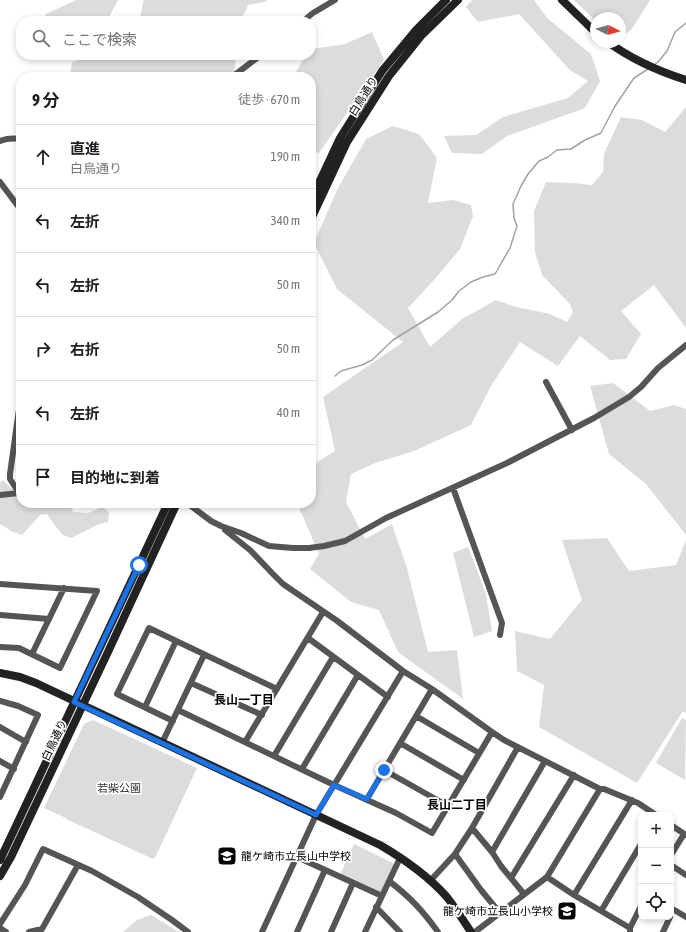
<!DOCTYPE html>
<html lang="ja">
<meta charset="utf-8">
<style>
body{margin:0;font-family:"Asap Condensed","Noto Sans JP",sans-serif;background:#f6f6f6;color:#202124}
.controls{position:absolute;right:12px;bottom:12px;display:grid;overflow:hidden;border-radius:8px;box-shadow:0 2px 6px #0003}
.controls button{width:36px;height:36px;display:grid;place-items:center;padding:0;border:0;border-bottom:1px solid #e0e0e0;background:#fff;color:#202124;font:20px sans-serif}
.compass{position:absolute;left:590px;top:12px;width:36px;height:36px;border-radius:50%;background:#fff;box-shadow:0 2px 6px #0003;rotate:95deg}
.stop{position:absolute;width:12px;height:12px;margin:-9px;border:3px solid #1a73e8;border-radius:50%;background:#fff}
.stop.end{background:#1a73e8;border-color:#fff;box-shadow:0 1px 4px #0008}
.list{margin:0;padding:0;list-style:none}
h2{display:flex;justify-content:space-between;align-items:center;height:52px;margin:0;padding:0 16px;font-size:17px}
h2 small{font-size:13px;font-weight:400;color:#757577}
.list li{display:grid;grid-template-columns:26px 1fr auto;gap:12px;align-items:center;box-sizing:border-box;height:64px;padding:0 16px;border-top:1px solid #e0e0e0}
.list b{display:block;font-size:15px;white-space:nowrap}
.list p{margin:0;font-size:13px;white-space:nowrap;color:#757577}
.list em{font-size:13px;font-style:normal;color:#757577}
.icon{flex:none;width:22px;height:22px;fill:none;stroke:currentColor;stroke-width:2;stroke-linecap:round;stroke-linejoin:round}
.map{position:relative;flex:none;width:686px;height:932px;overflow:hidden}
.search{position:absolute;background:#fff;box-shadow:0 2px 6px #0003;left:16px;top:16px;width:300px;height:44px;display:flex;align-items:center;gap:10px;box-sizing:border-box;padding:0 14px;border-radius:16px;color:#757577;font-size:15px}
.panel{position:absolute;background:#fff;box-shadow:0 2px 6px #0003;left:16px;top:72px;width:300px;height:436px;border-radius:16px}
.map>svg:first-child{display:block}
</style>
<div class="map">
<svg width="686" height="932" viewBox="0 0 686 932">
<rect width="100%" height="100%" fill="#fff"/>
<path fill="#dcdcdc" d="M76 0H118L109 17 104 21H44L46 14Z
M145 0H268L264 2 248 5 241 21H140V19L143 2Z
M472 0H534L547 18 591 54 600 81 585 108 507 136 482 154 452 153 444 136 476 135 503 117 568 98 588 81 570 70 519 14 478 22 466 7Z
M574 0H650L632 29 620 38V18H596V21Z
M372 32 384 60 319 153 311 150V77H293L306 55H311V49L345 44Z
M88 55H236L234 76 222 75 219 77H72L70 76 72 63Z
M686 107V328L654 285 621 311 641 334 626 359 610 360 580 336 558 366 520 342 491 386 471 425 414 451 375 463 351 474 346 502 365 539 392 524 406 565 428 652 457 650 463 699 398 652 379 610 351 602 310 569 319 554 297 503H311V466L335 451 323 397 403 342 337 289 314 243 338 188 366 139 393 126 419 134 437 158 428 203 453 200 471 205 473 216 460 249 433 281 408 308 430 347 462 319 496 300 516 307 550 314 567 322 573 312 570 304 542 275 535 252 534 211 546 182 572 183 592 185 603 172 604 154 621 117 642 120 665 132Z
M613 383 650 411 674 405 686 409V535L646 484 609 454 590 386Z
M3 480 21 498V503H69L73 512 88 513 102 507 109 512 108 522 99 524 71 538 63 535 56 527 47 514 40 515 22 535 13 532 0 524V483Z
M607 538 629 571 676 565 686 540V713L683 711 637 783 539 727 544 685 517 671 515 631 550 639 582 600 562 540Z
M468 547 486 594 492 631 474 637 453 553Z
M682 718 686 720 685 780 656 763Z
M93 720 197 768 155 858 153 859 66 819V818L44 808 84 724Z
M354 844 393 863 394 866 381 894 340 875Z
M151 915 179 932H123L137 920Z"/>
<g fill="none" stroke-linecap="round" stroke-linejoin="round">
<path stroke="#a3a3a3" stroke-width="1.5" d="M654 65 658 62 667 51 675 32 686 23
M335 376 341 371 362 365 372 360 393 340 438 312 452 300 459 291 471 282 483 277 495 274 510 248 517 226 514 218 513 204 521 186 528 174 539 161 548 157 557 150 571 149 585 140 601 133 615 106 634 78 648 69"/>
<path stroke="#555" stroke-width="6" d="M303 21 313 13 335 0
M232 77 261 55
M0 141C7 138 13 138 21 139
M0 182 21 210
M546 382 572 430
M21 395 10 474V479L19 493H21
M453 488 502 623 500 635
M0 495 19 493
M187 503 211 521 221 526 241 533 269 546 293 548H309L324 546 345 541 386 518 507 463 594 418 629 397 641 387 658 368 686 345
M225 530 250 550 272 573 283 584 336 620 403 671 432 689 492 732 504 740 600 789H604L638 803 656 815
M0 584 97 591 60 668 19 648 0 647
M0 615 49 619
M308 638 388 697
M32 654 64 588
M191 683 262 715
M0 701 18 706 38 715 0 797
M145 707 176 641
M178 710 334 785 396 813 432 833 492 732
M416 716 479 753
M173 721 117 694 149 628 277 689
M0 727 26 742
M245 742 323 612
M162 743 204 655
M400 743 464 780
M274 756 333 657
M0 761 14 769
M302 769 358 675
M384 770 448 806
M367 799 432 689
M671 825 686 835
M472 828 492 852 501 866 524 894
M492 852 545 761
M455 854 481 890 500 913
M671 855 684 834
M297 857 382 896
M671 865 686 875
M547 877 600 789
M511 878 574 775
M389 881C410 897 423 911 438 932
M430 881 455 854 472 828 518 747
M574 895 632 800
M376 907 400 932
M671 908 686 917
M601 911 641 844
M0 924 25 885 43 849 92 871 138 897 172 920 188 932
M0 928 6 932
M29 932 42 929 78 865
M262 932 316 815 403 671
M297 932 325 870
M331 932 353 883
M365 932 400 858
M475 932 547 877 574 895 630 928
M630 932V928L641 906
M663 932 670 917"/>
<path stroke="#222" stroke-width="8" d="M562 0 596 33
M608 42C631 59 658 71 686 80
M311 200 340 138 382 71 416 30 446 0
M311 219 347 142 389 76 421 36 458 0
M0 673 20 677 36 683 380 845C404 859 427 875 446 896 455 907 463 920 471 932
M0 860 168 503
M0 876 11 857 107 654 177 503"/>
</g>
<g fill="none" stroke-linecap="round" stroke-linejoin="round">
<path stroke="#1a73e8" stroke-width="5" d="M139 565 74 702 316 815 334 785 367 799 384 770"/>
</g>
<defs>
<g id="school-square" transform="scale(1)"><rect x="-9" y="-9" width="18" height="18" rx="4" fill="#000" stroke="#fff"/><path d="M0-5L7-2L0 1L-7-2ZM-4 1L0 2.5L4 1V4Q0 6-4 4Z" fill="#fff"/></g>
</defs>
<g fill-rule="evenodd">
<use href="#school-square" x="227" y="856"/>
<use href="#school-square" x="567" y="911"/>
</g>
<g text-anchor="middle" stroke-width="3.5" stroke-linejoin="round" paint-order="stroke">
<g font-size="11" fill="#000" stroke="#fff">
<text transform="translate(363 96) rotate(-58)" y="4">白鳥通り</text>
<text transform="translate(54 740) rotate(-65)" y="4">白鳥通り</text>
</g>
<g font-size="11" fill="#333" stroke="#fff">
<text x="119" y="792">若柴公園</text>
</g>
<g font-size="11" fill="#000" stroke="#fff" text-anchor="start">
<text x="241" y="860">龍ケ崎市立長山中学校</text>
<text x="553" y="915" text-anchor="end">龍ケ崎市立長山小学校</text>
</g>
<g font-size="12" font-weight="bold" fill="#000" stroke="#fff">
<text x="244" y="704">長山一丁目</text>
<text x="457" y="809">長山二丁目</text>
</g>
</g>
</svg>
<div class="controls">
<button>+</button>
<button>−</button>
<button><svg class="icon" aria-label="locate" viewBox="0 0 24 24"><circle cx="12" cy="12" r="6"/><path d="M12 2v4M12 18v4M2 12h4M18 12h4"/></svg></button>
</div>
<svg class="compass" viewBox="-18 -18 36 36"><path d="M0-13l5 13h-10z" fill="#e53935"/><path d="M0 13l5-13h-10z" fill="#757577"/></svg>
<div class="stop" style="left:139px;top:565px"></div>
<div class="stop end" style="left:384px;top:770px"></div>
<div class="search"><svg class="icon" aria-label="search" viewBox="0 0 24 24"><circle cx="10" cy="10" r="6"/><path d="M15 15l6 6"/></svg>ここで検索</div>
<section class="panel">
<h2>9 分<small>徒歩 · 670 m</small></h2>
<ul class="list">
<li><svg class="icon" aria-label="ahead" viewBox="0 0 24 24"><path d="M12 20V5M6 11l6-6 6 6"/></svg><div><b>直進</b><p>白鳥通り</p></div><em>190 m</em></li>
<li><svg class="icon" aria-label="left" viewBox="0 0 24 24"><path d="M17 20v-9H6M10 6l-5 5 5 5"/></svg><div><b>左折</b></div><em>340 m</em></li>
<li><svg class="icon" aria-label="left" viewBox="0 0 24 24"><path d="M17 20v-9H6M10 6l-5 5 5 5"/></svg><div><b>左折</b></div><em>50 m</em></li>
<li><svg class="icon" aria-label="right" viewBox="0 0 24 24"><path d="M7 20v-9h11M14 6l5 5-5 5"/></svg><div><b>右折</b></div><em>50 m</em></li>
<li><svg class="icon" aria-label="left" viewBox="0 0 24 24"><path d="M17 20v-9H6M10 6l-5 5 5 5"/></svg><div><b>左折</b></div><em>40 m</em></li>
<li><svg class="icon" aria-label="arrive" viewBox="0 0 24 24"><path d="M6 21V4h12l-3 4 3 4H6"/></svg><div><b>目的地に到着</b></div></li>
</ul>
</section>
</div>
